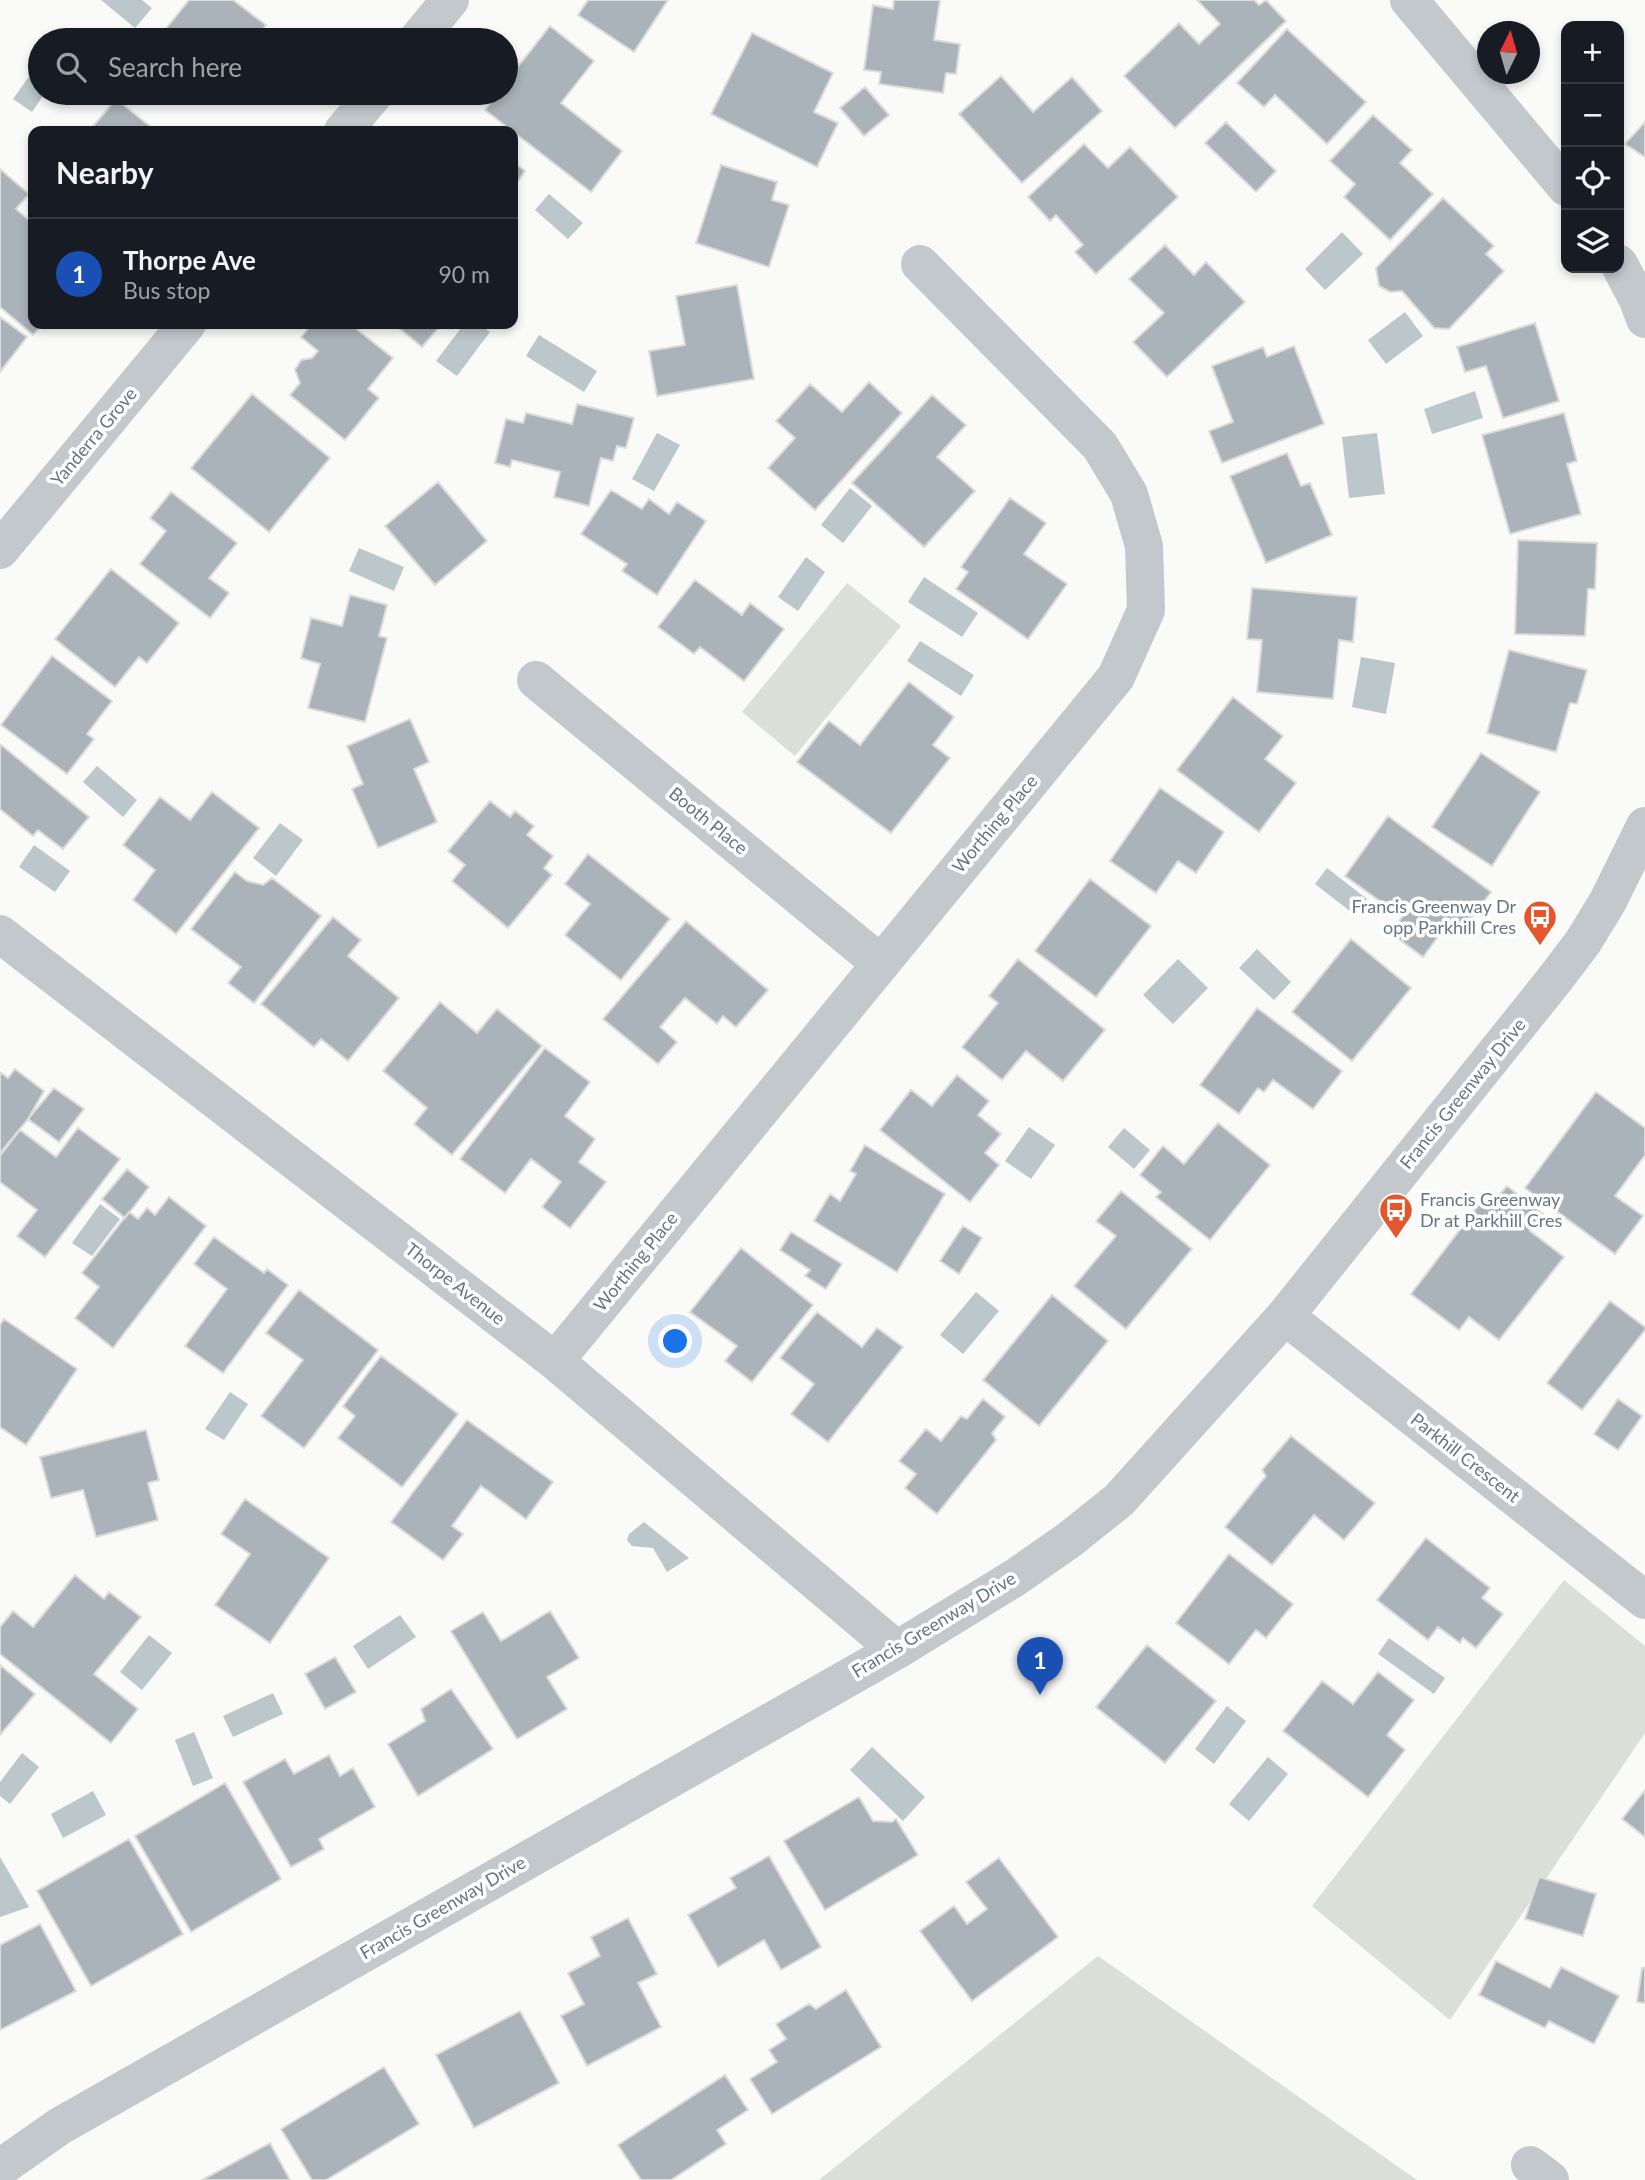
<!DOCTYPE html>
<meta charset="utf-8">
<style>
body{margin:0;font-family:Lato,sans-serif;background:#242831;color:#f1f3f6}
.controls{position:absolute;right:21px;top:21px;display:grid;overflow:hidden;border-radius:14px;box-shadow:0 4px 10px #0003}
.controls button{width:63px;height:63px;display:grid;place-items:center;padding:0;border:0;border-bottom:2px solid #363941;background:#171b24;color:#f1f3f6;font:35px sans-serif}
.compass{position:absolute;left:1477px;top:21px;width:63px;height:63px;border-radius:50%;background:#171b24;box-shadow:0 4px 10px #0003;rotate:5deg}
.you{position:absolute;left:676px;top:1342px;width:24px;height:24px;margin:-18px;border:5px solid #fff;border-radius:50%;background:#1a73e8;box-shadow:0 0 0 10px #1a73e833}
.badge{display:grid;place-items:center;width:46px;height:46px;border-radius:50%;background:#e4572e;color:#fff;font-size:23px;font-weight:700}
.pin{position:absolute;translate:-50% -58px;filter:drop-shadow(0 2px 4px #0008)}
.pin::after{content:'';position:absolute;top:37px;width:24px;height:21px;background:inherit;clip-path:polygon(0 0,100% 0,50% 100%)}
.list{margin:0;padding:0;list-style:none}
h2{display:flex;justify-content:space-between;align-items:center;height:91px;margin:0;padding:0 28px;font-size:30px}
h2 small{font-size:23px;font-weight:400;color:#9ea1a6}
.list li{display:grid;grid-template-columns:46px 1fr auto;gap:21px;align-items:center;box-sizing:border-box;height:112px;padding:0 28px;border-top:2px solid #363941}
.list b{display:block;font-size:26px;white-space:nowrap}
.list p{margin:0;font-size:23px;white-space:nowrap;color:#9ea1a6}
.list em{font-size:23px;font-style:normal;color:#9ea1a6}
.icon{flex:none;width:38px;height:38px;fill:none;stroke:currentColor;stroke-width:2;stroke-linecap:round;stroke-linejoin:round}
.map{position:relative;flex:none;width:1645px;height:2180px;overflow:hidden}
.search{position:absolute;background:#171b24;box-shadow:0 4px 10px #0003;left:28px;top:28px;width:490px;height:77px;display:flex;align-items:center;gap:18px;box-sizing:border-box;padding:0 24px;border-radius:38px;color:#9ea1a6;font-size:26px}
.panel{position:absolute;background:#171b24;box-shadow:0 4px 10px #0003;left:28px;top:126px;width:490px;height:203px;border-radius:14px}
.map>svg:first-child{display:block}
</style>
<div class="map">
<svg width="1645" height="2180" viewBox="0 0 1645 2180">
<rect width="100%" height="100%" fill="#fafaf8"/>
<path fill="#dadfd7" d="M847 583 901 626 795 756 742 712Z
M1564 1580 1645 1646V1733L1450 2020 1312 1906Z
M1098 1956 1417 2180H819Z"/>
<path fill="#bbc7cb" d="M101 0H142L152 8 135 28Z
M40 61V93H45L32 112 13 99Z
M549 194 583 223 568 239 535 210Z
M1342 232 1363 254 1325 290 1305 269Z
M1405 312 1423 336 1386 364 1368 340Z
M464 324H478L490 332 457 376 436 361Z
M539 335 597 371 584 392 526 356Z
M1475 391 1483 418 1432 434 1424 409Z
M657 433 680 445 654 491 632 479Z
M1377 433 1385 494 1349 498 1342 437Z
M850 488 872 506 843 543 821 525Z
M359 548 404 567 394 591 349 571Z
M806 557 825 572 798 611 778 597Z
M924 577 978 613 962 637 908 602Z
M920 641 974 675 961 696 907 661Z
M1361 657 1395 663 1386 714 1352 707Z
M97 766 137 800 123 817 83 782Z
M280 823 303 840 276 876 253 858Z
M34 845 70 871 55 892 19 867Z
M1327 868 1367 899 1355 915 1315 884Z
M1257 949 1291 982 1274 1000 1239 968Z
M1178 959 1208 988 1173 1024 1143 995Z
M1029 1127 1055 1145 1031 1179 1005 1161Z
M1124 1128 1150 1150 1134 1169 1108 1147Z
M100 1204 120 1219 92 1256 72 1243Z
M976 1292 999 1311 963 1354 940 1335Z
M230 1392 248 1404 224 1440 205 1429Z
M644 1522 689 1558 667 1572 653 1548 632 1546 627 1540 629 1534Z
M400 1615 416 1637 368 1669 353 1646Z
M149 1635 172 1653 142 1690 120 1672Z
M1389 1638 1445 1678 1434 1694 1378 1654Z
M273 1693 283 1714 233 1737 223 1716Z
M1227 1706 1246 1721 1214 1764 1195 1749Z
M194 1732 213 1778 193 1786 175 1740Z
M872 1747 925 1797 903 1821 850 1770Z
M22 1753 39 1767 10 1804 0 1796V1782Z
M1268 1757 1288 1774 1249 1821 1229 1804Z
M93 1791 106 1815 63 1838 51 1814Z
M0 1857 29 1907 0 1917Z"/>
<path fill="#aab3b9" stroke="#dcdcda" stroke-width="2" d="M189 0H233L266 25 254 40H157Z
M588 0H668L634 52 578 15Z
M894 0H940L934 40 960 44 956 74 946 73 943 93 879 84 881 72 864 70 873 5 893 9Z
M1197 0H1254L1259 5 1266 0 1286 21 1175 128 1124 76 1179 23 1199 44 1220 24Z
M550 26 594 61 561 103 622 151 591 192 485 110 498 93H506V82Z
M1287 29 1366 102 1327 144 1275 95 1264 107 1237 83Z
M752 33 833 73 814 112 838 123 817 167 711 114Z
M1001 76 1033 112 1072 77 1102 111 1022 183 959 114Z
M865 87 889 115 864 136 840 108Z
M116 99 156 131H89Z
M1373 115 1412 150 1400 163 1433 194 1390 240 1344 197 1355 184 1330 161Z
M1226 122 1276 171 1256 192 1205 143Z
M1645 122V157L1625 144Z
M1084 144 1108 168 1130 147 1178 197 1096 274 1075 252 1083 245 1056 215 1050 221 1028 197Z
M513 162 525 171 513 188Z
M721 165 777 182 772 200 789 205 769 267 696 243Z
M0 169 29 194 16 209 33 224V324H43L33 335 0 307Z
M1443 198 1494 246 1486 254 1504 271 1449 329 1434 328 1402 291 1390 292 1379 286 1376 268Z
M1165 245 1194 275 1206 262 1245 302 1167 377 1133 342 1164 313 1129 279Z
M737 285 754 379 657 396 649 351 685 345 676 296Z
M0 317 27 337 0 372Z
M1535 323 1559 401 1503 418 1486 366 1465 372 1457 347Z
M312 324H350L393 358 368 389 379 398 345 440 290 395 300 383 295 370 301 360 312 358 318 351 301 337Z
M394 324H442L422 347Z
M1294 346 1324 424 1222 463 1209 431 1233 422 1212 366 1263 347 1267 357Z
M869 382 902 413 815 510 768 468 795 438 776 421 810 384 842 412Z
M252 394 330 458 269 532 191 468Z
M932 395 966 425 937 457 975 491 924 547 852 483Z
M577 404 634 418 626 448 617 446 613 461 601 458 589 506 554 497 560 472 512 460 510 467 495 463 506 419 523 423 526 413 572 424Z
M1564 413 1577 461 1567 464 1581 514 1510 534 1482 435Z
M1287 453 1301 486 1310 483 1332 535 1266 563 1230 476Z
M438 482 487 541 435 585 385 526Z
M611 490 642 509 649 499 669 514 677 502 706 521 657 595 622 571 627 564 581 534Z
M171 492 237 543 209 578 229 593 210 618 140 564 166 531 150 518Z
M1010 498 1046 523 1024 554 1067 584 1028 639 956 589 968 572 961 567Z
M1518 540 1597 543 1595 589H1588L1585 636 1515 634Z
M111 569 179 623 147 663 139 657 115 687 55 639Z
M695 580 742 615 750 603 784 629 744 681 700 647 694 654 658 627Z
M1252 588 1357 597 1353 642 1339 640 1333 699 1257 692 1262 640 1247 639Z
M350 595 387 605 379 636 387 638 365 722 308 708 320 664 301 658 311 618 342 626Z
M1509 650 1587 670 1577 704 1570 703 1556 752 1487 733Z
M52 656 112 701 87 734 94 739 67 774 1 725Z
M909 682 954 717 933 745 950 758 891 833 797 762 829 721 860 745Z
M1233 697 1283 736 1265 759 1296 783 1259 832 1177 770Z
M410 719 429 762 414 769 437 822 378 848 352 789 363 784 347 746Z
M0 744 89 817 63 849 38 830 33 836 0 809Z
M1481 753 1540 792 1492 866 1432 827Z
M1160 788 1224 832 1196 873 1178 861 1156 893 1110 861Z
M212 792 259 828 176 934 133 900 155 870 123 845 160 797 190 820Z
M490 801 510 817 515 811 534 826 527 835 553 856 544 868 552 875 508 928 452 881 465 865 448 851Z
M1388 816 1491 892 1464 928 1451 919 1423 957 1391 933 1402 917 1345 876Z
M588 854 670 919 621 980 565 935 590 904 565 884Z
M235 872 247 881 263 885 272 878 321 916 254 1003 228 983 241 967 191 929Z
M1090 879 1151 926 1096 997 1035 951Z
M333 917 361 940 348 956 399 998 348 1061 321 1039 314 1047 261 1004Z
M686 921 768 990 736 1027 723 1016 717 1024 685 998 660 1027 677 1042 658 1064 603 1019Z
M1351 939 1411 988 1352 1061 1292 1012Z
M1018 959 1105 1030 1063 1081 1026 1051 1002 1080 962 1047 998 1003 989 996Z
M440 1002 477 1033 497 1009 542 1046 452 1155 414 1124 427 1108 383 1071Z
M1257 1008 1342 1071 1313 1109 1273 1080 1264 1092 1258 1088 1239 1114 1200 1085Z
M545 1048 590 1082 565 1116 595 1139 579 1162 606 1182 570 1228 542 1207 561 1182 531 1159 505 1193 460 1159Z
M15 1069 44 1091 28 1119 0 1153V1072L8 1078Z
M957 1075 989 1101 978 1115 1001 1134 985 1153 999 1165 970 1202 880 1130 911 1090 932 1106Z
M54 1088 84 1109 59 1142 28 1119Z
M1596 1092 1645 1128V1155L1615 1196 1643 1216 1615 1254 1525 1188Z
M1218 1123 1270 1165 1210 1240 1156 1197 1161 1192 1140 1175 1163 1146 1184 1164Z
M78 1128 120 1159 45 1257 17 1236 37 1210 0 1182V1156L20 1130 56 1157Z
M865 1145 945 1194 897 1272 814 1221 830 1194 840 1201 856 1174 850 1171Z
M127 1169 149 1187 125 1218 102 1199Z
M1507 1186 1543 1214 1530 1231 1564 1257 1499 1340 1469 1317 1459 1330 1411 1294 1484 1198 1492 1204Z
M1121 1191 1192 1249 1126 1329 1074 1286 1116 1236 1096 1221Z
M169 1197 206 1226 113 1348 75 1318 99 1287 82 1273 129 1212 138 1219 147 1208 155 1215Z
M963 1226 982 1238 959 1274 940 1261Z
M791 1232 842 1264 826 1289 805 1276 810 1270 780 1250Z
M214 1237 264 1273 267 1269 288 1285 223 1373 185 1346 227 1289 194 1264Z
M741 1248 813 1305 752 1382 725 1361 737 1346 690 1312Z
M299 1290 378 1350 304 1448 261 1416 303 1360 266 1333Z
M1052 1295 1108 1341 1039 1426 983 1380Z
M1610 1301 1645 1327V1330L1582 1410 1547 1383Z
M817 1312 862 1347 877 1328 903 1347 828 1442 791 1414 814 1384 780 1358Z
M4 1319 77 1369 26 1445 0 1427V1325Z
M381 1356 458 1414 402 1487 338 1438 355 1416 343 1406Z
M983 1399 1005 1417 992 1433 996 1440 937 1514 905 1488 916 1474 899 1461 926 1429 941 1441 961 1416 967 1419Z
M1618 1399 1642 1416 1618 1450 1594 1434Z
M467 1420 553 1482 526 1519 481 1486 452 1526 463 1534 443 1560 391 1522Z
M146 1430 159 1480 148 1483 158 1520 96 1537 83 1490 51 1498 40 1457Z
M1291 1436 1375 1503 1344 1540 1314 1515 1272 1565 1225 1527 1266 1476 1262 1470Z
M245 1499 329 1558 270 1643 215 1605 250 1554 221 1534Z
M1426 1538 1490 1588 1482 1598 1503 1614 1476 1648 1463 1638 1460 1643 1438 1627 1428 1640 1377 1600Z
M1229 1554 1293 1604 1266 1638 1256 1630 1229 1664 1176 1623Z
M75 1575 104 1599 109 1592 141 1617 94 1674 138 1709 111 1743 0 1654V1627L13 1611 33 1627Z
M550 1611 579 1658 547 1677 567 1709 517 1739 451 1631 483 1612 501 1641Z
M1147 1645 1216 1701 1165 1763 1096 1707Z
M335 1657 356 1692 325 1709 305 1674Z
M0 1665 35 1694 0 1735Z
M1378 1672 1414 1700 1387 1735 1405 1750 1368 1797 1283 1731 1322 1681 1353 1704Z
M451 1689 493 1749 418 1796 388 1744 425 1721 421 1709Z
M329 1755 340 1776 353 1768 375 1807 319 1839 324 1849 291 1867 243 1782 285 1759 294 1774Z
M225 1783 281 1879 191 1932 135 1836Z
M1645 1790V1837L1622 1819Z
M859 1797 873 1821 892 1822 896 1819 918 1855 825 1910 784 1841Z
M129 1839 183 1934 91 1986 37 1891Z
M769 1856 821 1947 781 1970 764 1940 718 1967 688 1915 736 1888 730 1878Z
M999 1858 1058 1937 972 2001 920 1931 954 1906 967 1924 987 1909 966 1882Z
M1539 1877 1596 1894 1583 1936 1525 1919Z
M628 1918 657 1974 638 1983 661 2027 587 2066 561 2016 584 2004 568 1973 600 1956 591 1937Z
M40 1924 76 1991 0 2030V1945Z
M1496 1961 1550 1988 1561 1967 1619 1996 1594 2044 1549 2021 1545 2028 1479 1995Z
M1642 1968H1645V2003L1637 2002Z
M846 1990 881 2047 772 2114 750 2079 777 2062 769 2050 786 2039 776 2024 809 2004 816 2009Z
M520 2011 559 2083 474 2128 436 2055Z
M384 2067 419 2124 326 2180H312L281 2129Z
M725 2075 748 2110 717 2130 726 2144 671 2180H641L618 2145Z
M270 2143 290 2180H202Z"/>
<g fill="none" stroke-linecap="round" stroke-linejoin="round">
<path stroke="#c3c8cc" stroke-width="38" d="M1409 0 1566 187
M417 40 450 0
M343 131 375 93
M1619 264 1638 300 1645 319
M0 550 187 324
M536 680 880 963
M0 934 555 1361 897 1650
M1285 1316 1645 1600
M555 1361 1116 677 1146 610 1144 546 1129 494 1100 446 920 264
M1530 2165 1550 2180
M0 2168 60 2126 897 1650 1016 1577 1069 1540 1119 1500 1285 1316 1555 979 1583 942 1608 901 1645 826"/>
</g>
<defs>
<g id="bus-pin" transform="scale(1.75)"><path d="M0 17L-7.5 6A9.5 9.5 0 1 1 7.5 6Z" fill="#e4572e" stroke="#fff"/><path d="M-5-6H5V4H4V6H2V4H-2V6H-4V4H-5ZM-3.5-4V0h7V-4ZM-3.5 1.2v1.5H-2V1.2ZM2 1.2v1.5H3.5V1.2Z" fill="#fff"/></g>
</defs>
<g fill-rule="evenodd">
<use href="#bus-pin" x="1540" y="917"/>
<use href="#bus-pin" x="1396" y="1210"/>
</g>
<g text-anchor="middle" stroke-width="7" stroke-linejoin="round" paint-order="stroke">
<g font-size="18" fill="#657683" stroke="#fff">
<text transform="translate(94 437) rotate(-50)" y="6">Yanderra Grove</text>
<text transform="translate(708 821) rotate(39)" y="6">Booth Place</text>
<text transform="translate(995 824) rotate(-50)" y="6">Worthing Place</text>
<text transform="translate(1463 1094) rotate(-51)" y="6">Francis Greenway Drive</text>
<text transform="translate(636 1262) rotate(-51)" y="6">Worthing Place</text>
<text transform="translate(455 1284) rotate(38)" y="6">Thorpe Avenue</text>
<text transform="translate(1465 1458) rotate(38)" y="6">Parkhill Crescent</text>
<text transform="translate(934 1625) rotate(-31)" y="6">Francis Greenway Drive</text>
<text transform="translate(443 1908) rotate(-30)" y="6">Francis Greenway Drive</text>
</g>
<g font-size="18" fill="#657683" stroke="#fff" text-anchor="end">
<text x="1516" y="913">Francis Greenway Dr<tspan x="1516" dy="21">opp Parkhill Cres</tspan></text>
<text x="1420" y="1206" text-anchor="start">Francis Greenway<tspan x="1420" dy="21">Dr at Parkhill Cres</tspan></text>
</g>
</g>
</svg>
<div class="controls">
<button>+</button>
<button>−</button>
<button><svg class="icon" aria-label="locate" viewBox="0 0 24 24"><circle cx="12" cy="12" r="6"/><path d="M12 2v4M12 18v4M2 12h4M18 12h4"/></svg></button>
<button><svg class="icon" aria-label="layers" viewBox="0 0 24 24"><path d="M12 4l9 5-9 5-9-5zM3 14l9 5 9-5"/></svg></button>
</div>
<svg class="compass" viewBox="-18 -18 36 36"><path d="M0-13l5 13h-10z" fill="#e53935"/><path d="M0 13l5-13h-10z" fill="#9ea1a6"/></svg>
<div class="you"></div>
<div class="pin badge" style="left:1040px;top:1695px;background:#1a4fb4">1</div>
<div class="search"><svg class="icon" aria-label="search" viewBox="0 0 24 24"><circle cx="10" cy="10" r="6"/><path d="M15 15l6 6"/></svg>Search here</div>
<section class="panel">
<h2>Nearby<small></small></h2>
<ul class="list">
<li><span class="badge" style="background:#1a4fb4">1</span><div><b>Thorpe Ave</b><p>Bus stop</p></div><em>90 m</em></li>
</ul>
</section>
</div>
